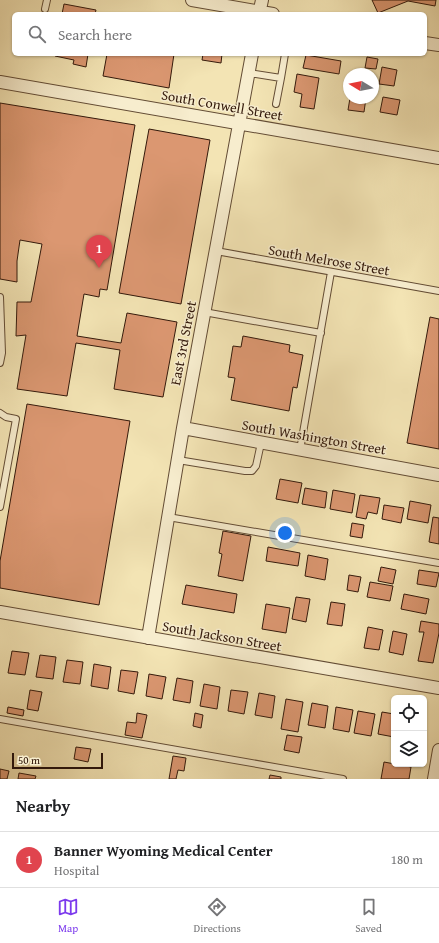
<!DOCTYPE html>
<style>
body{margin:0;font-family:"Gentium Book Plus",serif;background:#f2f2f2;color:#202124}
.controls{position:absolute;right:12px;bottom:12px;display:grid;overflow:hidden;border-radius:6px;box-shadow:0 1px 3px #0004}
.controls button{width:36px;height:36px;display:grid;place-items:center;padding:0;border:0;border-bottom:1px solid #e0e0e0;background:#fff;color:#202124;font:20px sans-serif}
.compass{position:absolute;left:343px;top:68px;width:36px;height:36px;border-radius:50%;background:#fff;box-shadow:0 1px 3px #0004;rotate:280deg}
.scale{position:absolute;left:12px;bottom:10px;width:91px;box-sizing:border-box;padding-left:4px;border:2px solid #33190b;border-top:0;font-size:11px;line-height:14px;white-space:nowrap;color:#33190b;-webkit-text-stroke:3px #f7edce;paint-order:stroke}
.you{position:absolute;left:285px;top:533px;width:14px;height:14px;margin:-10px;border:3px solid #fff;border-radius:50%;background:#1a73e8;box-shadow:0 0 0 6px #1a73e833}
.badge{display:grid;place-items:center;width:26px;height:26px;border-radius:50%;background:#7c3aed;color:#fff;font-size:13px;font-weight:700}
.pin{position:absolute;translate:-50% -33px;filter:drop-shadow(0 1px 2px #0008)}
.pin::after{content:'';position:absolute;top:21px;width:14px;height:12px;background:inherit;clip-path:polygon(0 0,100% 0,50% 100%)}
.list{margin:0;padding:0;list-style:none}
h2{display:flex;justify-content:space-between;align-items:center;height:52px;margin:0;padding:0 16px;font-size:17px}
h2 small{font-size:13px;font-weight:400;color:#757577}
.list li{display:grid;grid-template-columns:26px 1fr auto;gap:12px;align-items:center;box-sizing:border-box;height:56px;padding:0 16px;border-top:1px solid #e0e0e0}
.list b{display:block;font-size:15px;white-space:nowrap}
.list p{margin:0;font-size:13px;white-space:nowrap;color:#757577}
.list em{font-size:13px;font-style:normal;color:#757577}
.icon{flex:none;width:22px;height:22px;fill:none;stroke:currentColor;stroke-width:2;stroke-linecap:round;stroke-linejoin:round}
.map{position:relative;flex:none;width:439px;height:779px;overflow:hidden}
.search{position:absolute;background:#fff;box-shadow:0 1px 3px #0004;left:12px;right:12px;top:12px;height:44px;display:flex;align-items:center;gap:10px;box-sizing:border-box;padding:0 14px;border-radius:6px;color:#757577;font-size:15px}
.sheet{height:108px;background:#fff}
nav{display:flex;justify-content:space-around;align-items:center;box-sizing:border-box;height:56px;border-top:1px solid #e0e0e0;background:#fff;font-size:11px;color:#757577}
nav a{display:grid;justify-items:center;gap:2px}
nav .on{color:#7c3aed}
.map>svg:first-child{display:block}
</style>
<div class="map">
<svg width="439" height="779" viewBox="0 0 439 779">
<rect width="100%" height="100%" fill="#f3e4b4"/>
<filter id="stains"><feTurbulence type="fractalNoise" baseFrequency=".005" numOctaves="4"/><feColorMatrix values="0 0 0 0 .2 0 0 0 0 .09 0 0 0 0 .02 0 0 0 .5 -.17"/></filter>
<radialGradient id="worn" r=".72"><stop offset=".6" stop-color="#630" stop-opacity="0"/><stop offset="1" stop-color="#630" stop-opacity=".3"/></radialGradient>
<path fill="#db9771" stroke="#33190b" d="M372 0H436L435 6 408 1 378 13Z
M64 4 96 10 95 14H62Z
M56 54H88L86 67 73 64 74 60 55 56Z
M107 54H174L169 88 103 76Z
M203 54H222L221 63 202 60Z
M306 55 341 61 339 74 303 68Z
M367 57 378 59 376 69 365 68Z
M382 67 397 70 394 86 379 84Z
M297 74 319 78 314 109 300 107 302 94 294 92Z
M383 97 400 100 397 115 380 112Z
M350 98H366L364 112 348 110Z
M0 103 135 125 107 290 100 289 99 297 84 294 77 336 121 343 127 313 177 322 163 397 114 389 120 350 76 343 67 396 17 389 26 335 16 336 17 302H31L42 244 20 240 17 261V282L0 279Z
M149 129 210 140 181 304 119 293Z
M430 317 439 319V449L407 443Z
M243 336 290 345 289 352 303 355 297 388 293 387 289 411 231 400 235 378 228 377 233 346 241 347Z
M27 404 130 421 99 605 0 588V561Z
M280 479 302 483 298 503 276 499Z
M305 488 327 492 325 508 302 504Z
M333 490 355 494 352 513 330 509Z
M360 495 380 498 377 514 368 512 366 519 356 517Z
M410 501 431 505 428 523 407 519Z
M384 505 404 508 401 523 382 519Z
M433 517 439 518V544L429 542Z
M352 523 364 525 362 538 350 536Z
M223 531 251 536 243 581 218 576 222 554 219 553Z
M268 547 300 553 298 566 266 561Z
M308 555 328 559 325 580 305 576Z
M381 567 396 570 393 584 378 581Z
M419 570 439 573 436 587 417 584Z
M349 575 361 577 358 592 347 590Z
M370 582 393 586 390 601 367 597Z
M186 585 237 594 234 613 182 604Z
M404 594 429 599 426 614 401 609Z
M296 597 310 599 306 622 292 619Z
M331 602 345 604 342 626 327 624Z
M266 604 290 608 286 633 262 629Z
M421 621 439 624V633L433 663 418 661 424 632H419Z
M368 627 383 630 379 650 364 648Z
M393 631 407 634 403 655 389 652Z
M12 651 29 653 25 675 8 673Z
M40 655 56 657 53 679 36 677Z
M67 660 83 662 80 684 63 682Z
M94 664 111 667 108 689 91 686Z
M121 670 138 672 134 694 118 691Z
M149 674 166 677 162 699 146 696Z
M177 678 193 681 190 703 173 700Z
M204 684 220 687 217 709 200 706Z
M30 690 42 692 38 711 27 709Z
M231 690 248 692 244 714 228 711Z
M259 693 275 696 272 718 255 715Z
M286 699 303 702 298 732 281 729Z
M312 703 328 706 325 728 308 725Z
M8 707 24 710 23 716 7 713Z
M336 707 353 710 349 732 333 729Z
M358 711 375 714 371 736 354 733Z
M382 712 394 714V737L378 734Z
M137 713 147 715 142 738 125 735 127 722 136 723Z
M195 713 203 715 201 728 193 726Z
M287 735 302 737 299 753 284 750Z
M76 747 91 749 88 762 74 759Z
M173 756 186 758 184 771 178 770 176 779H169Z
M384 762 411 767 409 779H381Z
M0 769 9 771 7 779H0Z
M19 773 36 776 35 779H18Z
M270 775 281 777V779H269Z"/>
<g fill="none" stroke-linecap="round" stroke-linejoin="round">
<g stroke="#634c35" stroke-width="8">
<path id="lane" d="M45 9 47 0
M249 73 281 78 276 104
M281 78 285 54
M216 251 439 291
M0 297 2 353 0 363
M204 312 321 333
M0 413 6 417 16 419 0 507
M300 450 331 272
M178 460 245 471H252L256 466 261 443
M168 517 439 563
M0 719 343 779"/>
</g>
<g stroke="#634c35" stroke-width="14">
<path id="street" d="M192 0 273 14
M259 14 262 0
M425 43 439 45
M0 82 439 158
M183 428 439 475
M0 612 439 688
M148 638 183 428 252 54
M434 779 439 750"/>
</g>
<use href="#lane" stroke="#f7edce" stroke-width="6"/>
<use href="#street" stroke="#f7edce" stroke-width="12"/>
</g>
<g text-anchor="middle" stroke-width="3" stroke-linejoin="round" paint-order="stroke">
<g font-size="14" fill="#33190b" stroke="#f7edce">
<text transform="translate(222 105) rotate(10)" y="5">South Conwell Street</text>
<text transform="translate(329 260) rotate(10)" y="5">South Melrose Street</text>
<text transform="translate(183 343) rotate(-79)" y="5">East 3rd Street</text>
<text transform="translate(314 437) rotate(10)" y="5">South Washington Street</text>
<text transform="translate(222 636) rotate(10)" y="5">South Jackson Street</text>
</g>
</g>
<rect width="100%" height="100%" filter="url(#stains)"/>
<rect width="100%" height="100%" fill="url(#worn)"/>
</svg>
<div class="controls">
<button><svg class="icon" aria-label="locate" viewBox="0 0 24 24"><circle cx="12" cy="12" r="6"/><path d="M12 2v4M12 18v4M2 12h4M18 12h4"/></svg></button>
<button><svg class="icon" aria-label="layers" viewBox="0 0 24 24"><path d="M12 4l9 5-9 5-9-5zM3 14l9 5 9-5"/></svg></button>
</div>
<svg class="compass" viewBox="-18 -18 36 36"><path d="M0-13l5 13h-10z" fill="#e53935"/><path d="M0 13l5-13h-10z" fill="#757577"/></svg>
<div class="scale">50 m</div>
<div class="you"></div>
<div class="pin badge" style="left:99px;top:268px;background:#e0444e">1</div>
<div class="search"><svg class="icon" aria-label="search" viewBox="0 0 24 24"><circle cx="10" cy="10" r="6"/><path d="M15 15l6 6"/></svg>Search here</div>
</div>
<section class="sheet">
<h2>Nearby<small></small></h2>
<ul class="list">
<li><span class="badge" style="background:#e0444e">1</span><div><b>Banner Wyoming Medical Center</b><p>Hospital</p></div><em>180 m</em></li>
</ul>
</section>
<nav>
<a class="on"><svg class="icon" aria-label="map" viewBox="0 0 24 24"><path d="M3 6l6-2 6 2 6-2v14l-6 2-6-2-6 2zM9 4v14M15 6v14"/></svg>Map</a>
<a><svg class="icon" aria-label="directions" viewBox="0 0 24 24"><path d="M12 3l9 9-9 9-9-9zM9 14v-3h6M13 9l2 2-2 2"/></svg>Directions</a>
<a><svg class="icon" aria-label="saved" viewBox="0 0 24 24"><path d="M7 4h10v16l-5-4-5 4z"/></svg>Saved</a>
</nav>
